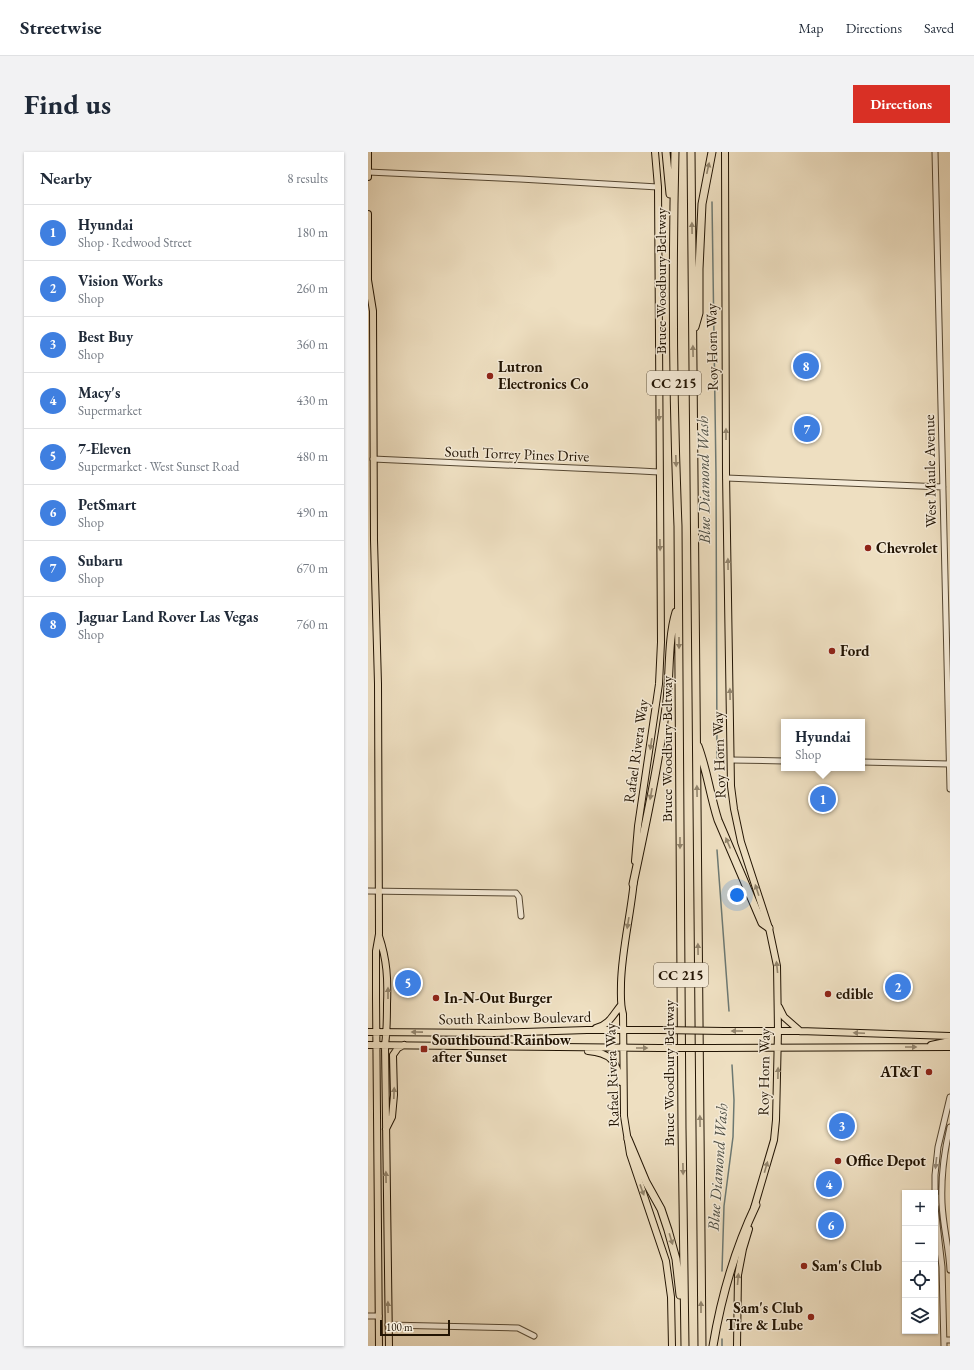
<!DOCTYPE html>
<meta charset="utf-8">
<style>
body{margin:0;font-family:"EB Garamond",serif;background:#f2f2f3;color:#1f2937}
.controls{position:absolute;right:12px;bottom:12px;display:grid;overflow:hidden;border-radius:0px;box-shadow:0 1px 3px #0004}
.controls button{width:36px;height:36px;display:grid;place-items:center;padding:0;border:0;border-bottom:1px solid #e0e1e3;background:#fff;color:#1f2937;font:20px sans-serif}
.scale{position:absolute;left:12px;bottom:10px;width:70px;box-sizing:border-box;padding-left:4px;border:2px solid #221403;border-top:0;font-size:11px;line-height:14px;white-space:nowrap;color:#221403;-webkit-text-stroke:3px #f4ead7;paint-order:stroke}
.you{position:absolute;left:369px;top:743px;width:14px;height:14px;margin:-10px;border:3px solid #fff;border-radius:50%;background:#1a73e8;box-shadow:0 0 0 6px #1a73e833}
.badge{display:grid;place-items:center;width:26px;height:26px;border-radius:50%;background:#d93025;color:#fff;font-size:13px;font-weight:700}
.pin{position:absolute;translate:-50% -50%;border:2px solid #fff;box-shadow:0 1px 4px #0006}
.popup{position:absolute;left:413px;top:567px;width:84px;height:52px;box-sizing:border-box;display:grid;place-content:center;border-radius:0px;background:#fff;filter:drop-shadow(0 1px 3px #0005);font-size:13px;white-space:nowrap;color:#747a83}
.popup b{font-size:15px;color:#1f2937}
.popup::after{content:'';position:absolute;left:50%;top:100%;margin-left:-8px;border:8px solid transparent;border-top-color:#fff}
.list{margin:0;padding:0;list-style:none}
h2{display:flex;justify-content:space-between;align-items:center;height:52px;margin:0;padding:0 16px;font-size:17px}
h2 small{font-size:13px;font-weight:400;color:#747a83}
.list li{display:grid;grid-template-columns:26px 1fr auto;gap:12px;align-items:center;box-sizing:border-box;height:56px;padding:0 16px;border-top:1px solid #e0e1e3}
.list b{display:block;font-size:15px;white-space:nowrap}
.list p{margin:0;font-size:13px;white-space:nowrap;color:#747a83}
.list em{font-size:13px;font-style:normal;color:#747a83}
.icon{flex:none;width:22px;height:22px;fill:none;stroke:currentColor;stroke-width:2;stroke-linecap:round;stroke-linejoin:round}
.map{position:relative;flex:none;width:582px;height:1194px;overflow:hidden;border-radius:0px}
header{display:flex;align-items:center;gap:24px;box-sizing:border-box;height:56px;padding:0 20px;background:#fff;border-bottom:1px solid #e0e1e3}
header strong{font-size:19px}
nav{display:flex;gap:22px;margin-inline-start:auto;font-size:14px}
.intro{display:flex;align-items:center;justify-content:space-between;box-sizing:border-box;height:96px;padding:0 24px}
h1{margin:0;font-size:28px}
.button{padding:10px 18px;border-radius:0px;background:#d93025;color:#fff;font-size:14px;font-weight:700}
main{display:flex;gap:24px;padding:0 24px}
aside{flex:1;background:#fff;border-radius:0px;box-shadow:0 1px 3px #0004}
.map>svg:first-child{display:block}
</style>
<header>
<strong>Streetwise</strong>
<nav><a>Map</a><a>Directions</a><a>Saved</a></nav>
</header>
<div class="intro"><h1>Find us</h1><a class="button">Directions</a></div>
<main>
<aside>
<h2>Nearby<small>8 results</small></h2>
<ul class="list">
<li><span class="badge" style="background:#3f7fe0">1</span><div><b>Hyundai</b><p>Shop · Redwood Street</p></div><em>180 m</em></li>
<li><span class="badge" style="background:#3f7fe0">2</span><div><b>Vision Works</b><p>Shop</p></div><em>260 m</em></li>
<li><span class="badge" style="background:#3f7fe0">3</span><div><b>Best Buy</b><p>Shop</p></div><em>360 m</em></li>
<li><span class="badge" style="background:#3f7fe0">4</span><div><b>Macy's</b><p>Supermarket</p></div><em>430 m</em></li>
<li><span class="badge" style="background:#3f7fe0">5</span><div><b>7-Eleven</b><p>Supermarket · West Sunset Road</p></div><em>480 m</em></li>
<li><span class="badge" style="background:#3f7fe0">6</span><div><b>PetSmart</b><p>Shop</p></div><em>490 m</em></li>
<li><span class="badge" style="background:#3f7fe0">7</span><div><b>Subaru</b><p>Shop</p></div><em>670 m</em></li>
<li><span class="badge" style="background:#3f7fe0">8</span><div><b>Jaguar Land Rover Las Vegas</b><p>Shop</p></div><em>760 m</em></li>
</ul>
</aside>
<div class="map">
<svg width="582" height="1194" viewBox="0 0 582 1194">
<rect width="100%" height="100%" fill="#eedfc1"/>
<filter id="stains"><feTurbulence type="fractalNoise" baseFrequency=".005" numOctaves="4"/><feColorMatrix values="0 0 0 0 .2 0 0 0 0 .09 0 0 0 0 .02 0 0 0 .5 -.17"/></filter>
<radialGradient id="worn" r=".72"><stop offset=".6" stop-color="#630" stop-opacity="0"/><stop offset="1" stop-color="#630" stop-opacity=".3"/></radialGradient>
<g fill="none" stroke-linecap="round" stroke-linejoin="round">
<path stroke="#6c7872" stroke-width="1.5" d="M344 50 348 322 349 606
M349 698 361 859
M354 1119 356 1054 365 985 366 948 364 913
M354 1194V1187"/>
<g stroke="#554732" stroke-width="7">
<path id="minor" d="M567 0 582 637
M0 20 152 27 290 35
M5 307C101 312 196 315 291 320
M358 326 575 335
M363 608 416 609
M494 610 581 612
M0 739 148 741 151 745 153 764
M582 975C576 1000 573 1026 574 1051 575 1074 581 1096 582 1118
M567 1041V1023L570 995 582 945
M567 1055 574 1115 576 1194
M0 1164H11
M20 1173 150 1176 166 1184
M576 1188H582"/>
</g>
<g stroke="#221403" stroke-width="8">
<path id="major" d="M357 0 358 321 363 634 366 657 373 690 401 776 409 814 410 879 408 968 406 988 386 1056
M0 25V0
M0 62V128L5 159 6 388 10 532 11 782 8 799V846L11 1194
M267 709 270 674 291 532 293 490 290 35 287 0
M266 728C263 762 254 796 253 831 253 842 252 852 255 862L256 964 262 1002 298 1109 303 1145 304 1194
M11 784C19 808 20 827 19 852 19 866 19 879 17 893L21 1194
M411 855 416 865 432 879
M228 876C241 873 245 863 253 853
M356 879H432L582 884
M0 880 127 881 219 878H292
M0 893 292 896
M563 893 582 889
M342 896 582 895
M220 899C243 901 248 909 253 930
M18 977 24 965 26 943 25 903 30 896 36 893
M369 1194 370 1123 375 1097 381 1077"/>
</g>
<g stroke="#221403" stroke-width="9">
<path id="highway" d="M298 0 302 42
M307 0C304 125 305 249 310 374L314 976 317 1194
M323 0 334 1194
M327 175 331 161V117L334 52 344 0
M330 594C339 618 342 643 350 668L394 771 401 776
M265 732C278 671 291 610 299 548 302 520 300 486 308 460
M260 987 278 1030 293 1057 300 1078 308 1107 312 1143
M345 1194C353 1146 367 1097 388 1053"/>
</g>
<use href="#minor" stroke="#f4ead7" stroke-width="5"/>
<use href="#major" stroke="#eedfc1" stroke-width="6"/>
<use href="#highway" stroke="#eedfc1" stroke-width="7"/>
<g stroke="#221403" stroke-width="8" stroke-linecap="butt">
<path id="major-bridge" d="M292 878 356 879
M292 896H342"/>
</g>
<use href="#major-bridge" stroke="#eedfc1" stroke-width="6"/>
</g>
<defs><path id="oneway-solid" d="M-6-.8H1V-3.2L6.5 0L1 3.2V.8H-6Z"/></defs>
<g fill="#92846c">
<use href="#oneway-solid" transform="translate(340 16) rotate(-78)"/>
<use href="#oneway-solid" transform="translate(324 76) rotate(-91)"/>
<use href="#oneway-solid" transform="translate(325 199) rotate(-91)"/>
<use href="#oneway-solid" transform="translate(291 263) rotate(90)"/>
<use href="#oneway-solid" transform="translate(358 282) rotate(-90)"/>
<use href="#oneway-solid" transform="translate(308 309) rotate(88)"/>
<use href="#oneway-solid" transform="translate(292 393) rotate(89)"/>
<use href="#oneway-solid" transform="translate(360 412) rotate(-91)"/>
<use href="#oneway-solid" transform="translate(311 491) rotate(90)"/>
<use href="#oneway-solid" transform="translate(362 542) rotate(-91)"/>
<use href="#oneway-solid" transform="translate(283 592) rotate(99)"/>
<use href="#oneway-solid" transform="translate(329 639) rotate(-91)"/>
<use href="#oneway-solid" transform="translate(283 642) rotate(100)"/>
<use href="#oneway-solid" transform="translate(312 691) rotate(90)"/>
<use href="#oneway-solid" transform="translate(360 691) rotate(-113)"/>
<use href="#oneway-solid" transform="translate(389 738) rotate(-108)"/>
<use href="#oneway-solid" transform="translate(260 771) rotate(99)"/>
<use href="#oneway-solid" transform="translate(330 797) rotate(-91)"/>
<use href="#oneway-solid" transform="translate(409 815) rotate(-96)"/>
<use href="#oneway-solid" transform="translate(20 841) rotate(-90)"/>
<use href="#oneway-solid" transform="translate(369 879) rotate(-180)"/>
<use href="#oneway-solid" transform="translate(49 880) rotate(-179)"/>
<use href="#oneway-solid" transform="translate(491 881) rotate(-178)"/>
<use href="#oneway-solid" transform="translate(543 895)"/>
<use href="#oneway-solid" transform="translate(274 896)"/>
<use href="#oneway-solid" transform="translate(410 921) rotate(-89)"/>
<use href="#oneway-solid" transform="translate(26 941) rotate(-88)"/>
<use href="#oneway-solid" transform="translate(332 969) rotate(-91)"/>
<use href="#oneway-solid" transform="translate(398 1015) rotate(-74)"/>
<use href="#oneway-solid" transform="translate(315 1017) rotate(89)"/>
<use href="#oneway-solid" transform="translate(18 1025) rotate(-91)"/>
<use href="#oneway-solid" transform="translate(274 1038) rotate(70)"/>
<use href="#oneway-solid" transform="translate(303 1087) rotate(73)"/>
<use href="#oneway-solid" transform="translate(370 1127) rotate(-85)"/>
<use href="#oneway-solid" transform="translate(20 1155) rotate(-91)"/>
<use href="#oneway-solid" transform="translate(333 1155) rotate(-90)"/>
</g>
<use fill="#968a78" href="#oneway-solid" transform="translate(568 1011) rotate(96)"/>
<g fill="#8f2418" stroke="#f4ead7" stroke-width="1.5">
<circle cx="122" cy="224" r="4"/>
<circle cx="500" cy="396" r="4"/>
<circle cx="464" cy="499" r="4"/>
<circle cx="460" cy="842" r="4"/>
<circle cx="68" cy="846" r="4"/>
<rect x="52" y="893" width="8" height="8" rx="2"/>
<circle cx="561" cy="920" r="4"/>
<circle cx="470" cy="1009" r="4"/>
<circle cx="436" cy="1114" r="4"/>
<circle cx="443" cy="1165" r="4"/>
</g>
<g text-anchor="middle" stroke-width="3" stroke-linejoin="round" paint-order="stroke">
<g fill="#f4ead7" stroke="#615443" stroke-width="1">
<rect x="279" y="219" width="54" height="24" rx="3"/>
<rect x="286" y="811" width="54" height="24" rx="3"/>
</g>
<g font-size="14" font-weight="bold" fill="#221403">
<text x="306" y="236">CC 215</text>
<text x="313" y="828">CC 215</text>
</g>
<g font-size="15" fill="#221403" stroke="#f4ead7">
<text transform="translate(293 129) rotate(-90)" y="5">Bruce Woodbury Beltway</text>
<text transform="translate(344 195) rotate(-91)" y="5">Roy Horn Way</text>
<text transform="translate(149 302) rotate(2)" y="5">South Torrey Pines Drive</text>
<text transform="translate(562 319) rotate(-91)" y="5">West Maule Avenue</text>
<text transform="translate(299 597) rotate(-90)" y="5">Bruce Woodbury Beltway</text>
<text transform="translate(268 599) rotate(-82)" y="5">Rafael Rivera Way</text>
<text transform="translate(351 603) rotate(-92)" y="5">Roy Horn Way</text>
<text transform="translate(147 866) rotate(-1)" y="5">South Rainbow Boulevard</text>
<text transform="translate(396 920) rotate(-89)" y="5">Roy Horn Way</text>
<text transform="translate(301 921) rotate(-90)" y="5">Bruce Woodbury Beltway</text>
<text transform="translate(244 923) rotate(-92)" y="5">Rafael Rivera Way</text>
</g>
<g font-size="15" font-weight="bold" fill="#221403" stroke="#f4ead7" text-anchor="start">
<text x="130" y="220">Lutron<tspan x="130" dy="17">Electronics Co</tspan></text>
<text x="508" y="401">Chevrolet</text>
<text x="472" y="504">Ford</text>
<text x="468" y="847">edible</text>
<text x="76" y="851">In-N-Out Burger</text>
<text x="64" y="893">Southbound Rainbow<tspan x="64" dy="17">after Sunset</tspan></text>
<text x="553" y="925" text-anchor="end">AT&amp;T</text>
<text x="478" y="1014">Office Depot</text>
<text x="444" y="1119">Sam's Club</text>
<text x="435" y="1161" text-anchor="end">Sam's Club<tspan x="435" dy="17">Tire &amp; Lube</tspan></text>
</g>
<g font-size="16" font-style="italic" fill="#4d4e44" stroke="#f4ead7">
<text transform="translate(335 328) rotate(-91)" y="6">Blue Diamond Wash</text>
<text transform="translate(349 1015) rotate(-86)" y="6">Blue Diamond Wash</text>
</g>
</g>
<rect width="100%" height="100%" filter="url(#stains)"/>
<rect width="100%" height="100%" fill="url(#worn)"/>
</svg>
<div class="controls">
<button>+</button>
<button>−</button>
<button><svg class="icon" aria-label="locate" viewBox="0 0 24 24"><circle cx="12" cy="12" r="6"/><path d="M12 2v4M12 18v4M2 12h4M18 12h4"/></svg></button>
<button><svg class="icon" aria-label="layers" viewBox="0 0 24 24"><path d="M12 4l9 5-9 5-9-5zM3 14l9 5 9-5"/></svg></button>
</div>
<div class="scale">100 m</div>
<div class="you"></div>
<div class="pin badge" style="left:455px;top:647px;background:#3f7fe0">1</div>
<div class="popup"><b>Hyundai</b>Shop</div>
<div class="pin badge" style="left:530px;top:835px;background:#3f7fe0">2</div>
<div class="pin badge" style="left:474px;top:974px;background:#3f7fe0">3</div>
<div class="pin badge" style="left:461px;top:1032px;background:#3f7fe0">4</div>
<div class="pin badge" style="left:40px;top:831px;background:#3f7fe0">5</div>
<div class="pin badge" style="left:463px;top:1073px;background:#3f7fe0">6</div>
<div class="pin badge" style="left:439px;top:277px;background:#3f7fe0">7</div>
<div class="pin badge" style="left:438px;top:214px;background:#3f7fe0">8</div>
</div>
</main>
